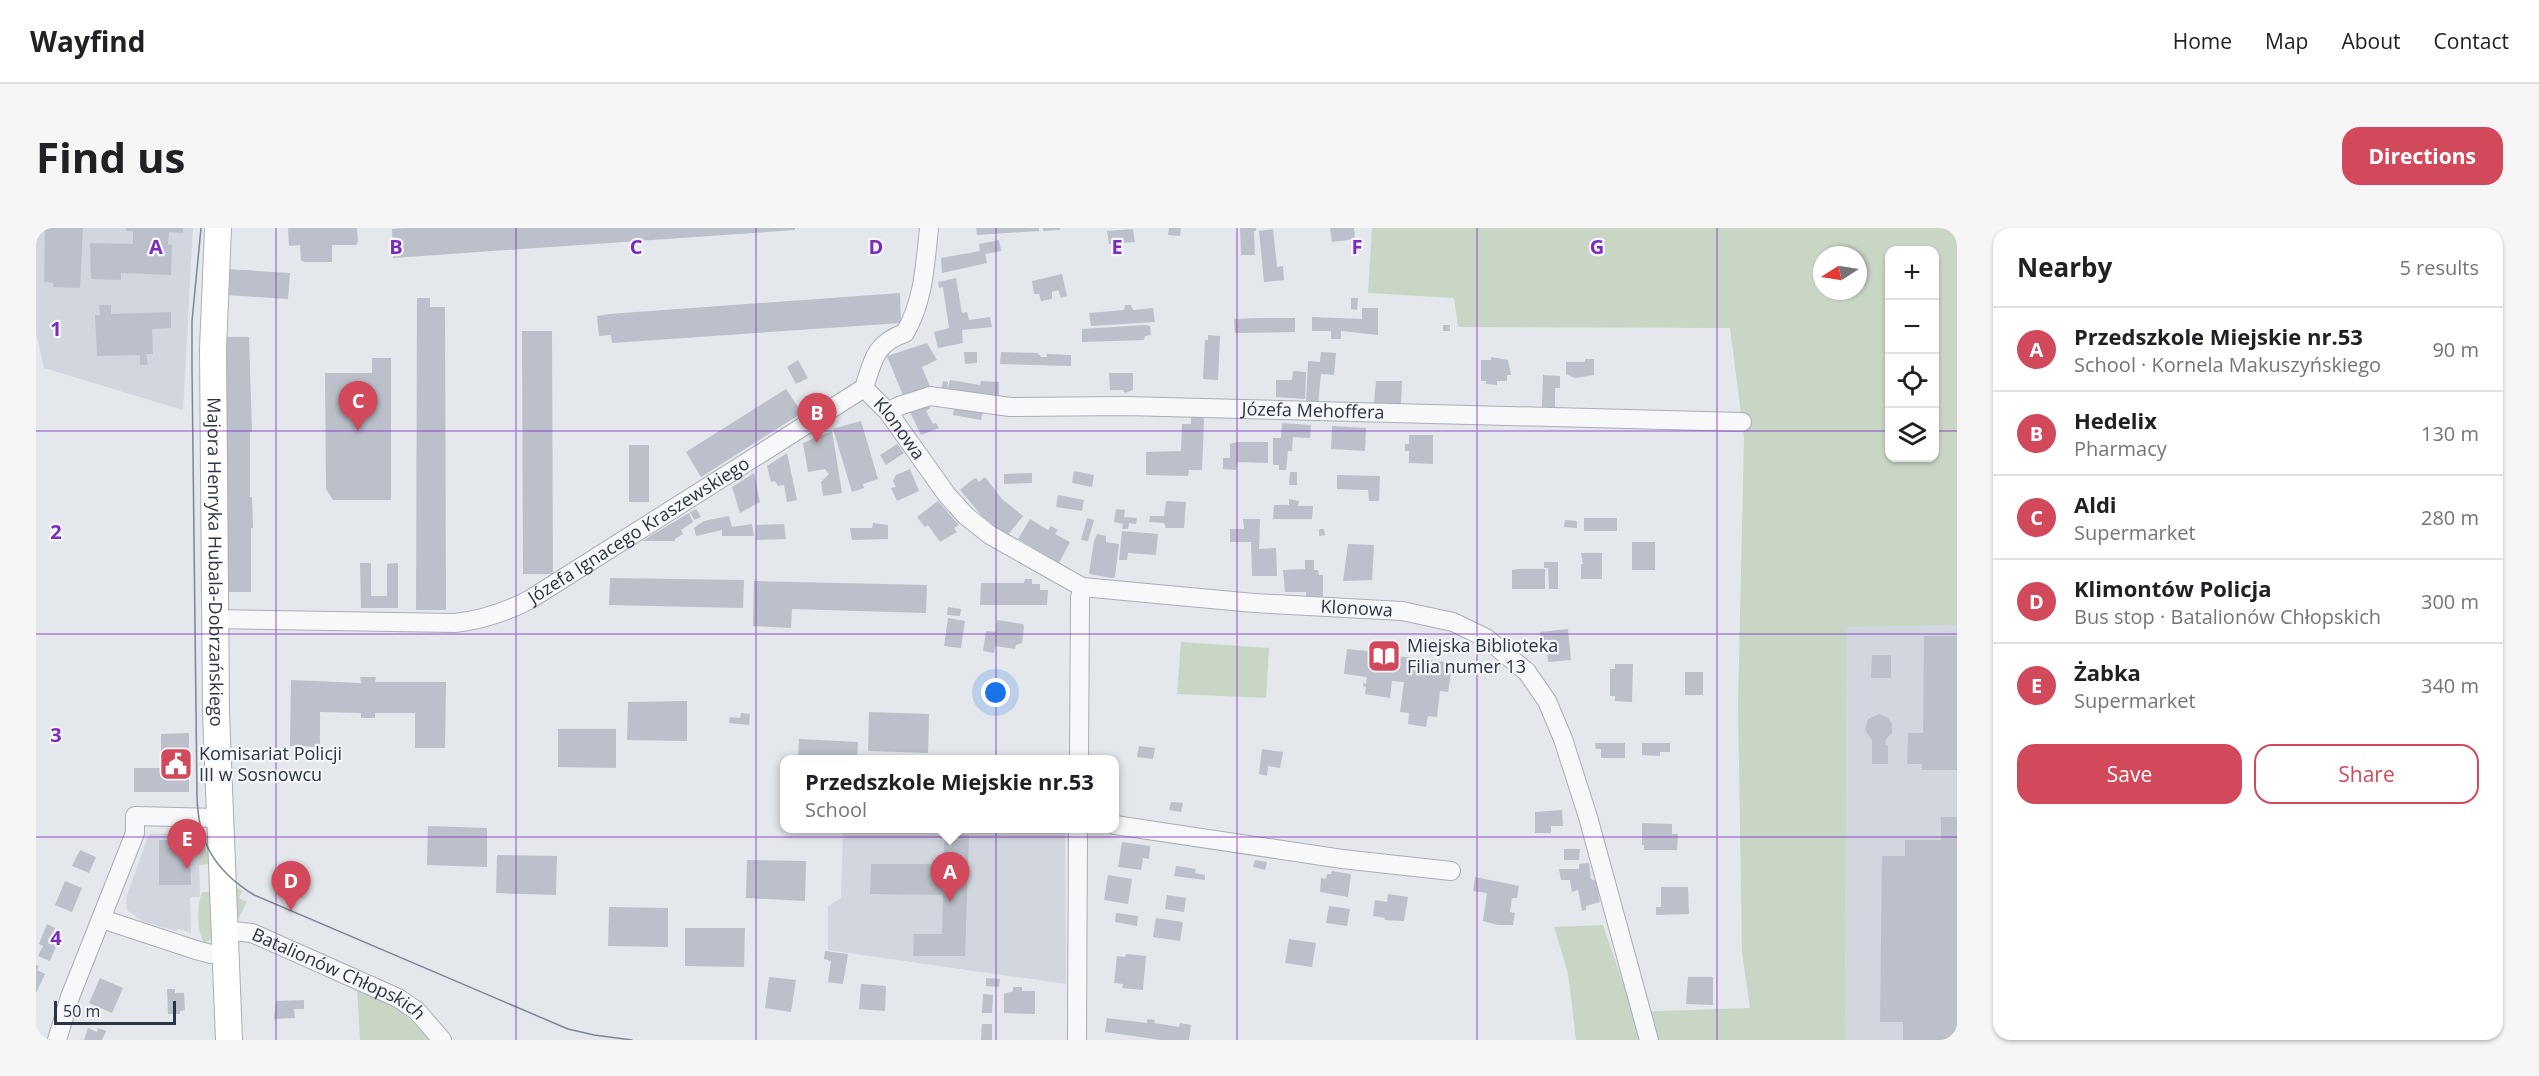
<!DOCTYPE html>
<meta charset="utf-8">
<style>
body{margin:0;font-family:"Open Sans",sans-serif;background:#f6f6f6;color:#202124}
.controls{position:absolute;right:18px;top:18px;display:grid;overflow:hidden;border-radius:12px;box-shadow:0 2px 4px #0004}
.controls button{width:54px;height:54px;display:grid;place-items:center;padding:0;border:0;border-bottom:2px solid #e0e0e0;background:#fff;color:#202124;font:30px sans-serif}
.compass{position:absolute;left:1777px;top:18px;width:54px;height:54px;border-radius:50%;background:#fff;box-shadow:0 2px 4px #0004;rotate:258deg}
.scale{position:absolute;left:18px;bottom:15px;width:122px;box-sizing:border-box;padding-left:6px;border:3px solid #2b3445;border-top:0;font-size:16px;line-height:21px;white-space:nowrap;color:#2b3445;-webkit-text-stroke:4px #f4f6f9;paint-order:stroke}
.you{position:absolute;left:960px;top:465px;width:21px;height:21px;margin:-15px;border:4px solid #fff;border-radius:50%;background:#1a73e8;box-shadow:0 0 0 9px #1a73e833}
.badge{display:grid;place-items:center;width:39px;height:39px;border-radius:50%;background:#d1495b;color:#fff;font-size:20px;font-weight:700}
.pin{position:absolute;translate:-50% -50px;filter:drop-shadow(0 2px 3px #0008)}
.pin::after{content:'';position:absolute;top:32px;width:21px;height:18px;background:inherit;clip-path:polygon(0 0,100% 0,50% 100%)}
.popup{position:absolute;left:744px;top:527px;width:339px;height:78px;box-sizing:border-box;display:grid;place-content:center;border-radius:12px;background:#fff;filter:drop-shadow(0 2px 4px #0005);font-size:20px;white-space:nowrap;color:#757577}
.popup b{font-size:22px;color:#202124}
.popup::after{content:'';position:absolute;left:50%;top:100%;margin-left:-12px;border:12px solid transparent;border-top-color:#fff}
.list{margin:0;padding:0;list-style:none}
h2{display:flex;justify-content:space-between;align-items:center;height:78px;margin:0;padding:0 24px;font-size:26px}
h2 small{font-size:20px;font-weight:400;color:#757577}
.list li{display:grid;grid-template-columns:39px 1fr auto;gap:18px;align-items:center;box-sizing:border-box;height:84px;padding:0 24px;border-top:2px solid #e0e0e0}
.list b{display:block;font-size:22px;white-space:nowrap}
.list p{margin:0;font-size:20px;white-space:nowrap;color:#757577}
.list em{font-size:20px;font-style:normal;color:#757577}
.actions{display:flex;gap:12px;padding:18px 24px}
.actions a{flex:1;padding:14px 0;border:2px solid #d1495b;border-radius:18px;text-align:center;font-size:21px;color:#d1495b}
.actions .main{background:#d1495b;color:#fff}
.icon{flex:none;width:33px;height:33px;fill:none;stroke:currentColor;stroke-width:2;stroke-linecap:round;stroke-linejoin:round}
.map{position:relative;flex:none;width:1921px;height:812px;overflow:hidden;border-radius:18px}
header{display:flex;align-items:center;gap:36px;box-sizing:border-box;height:84px;padding:0 30px;background:#fff;border-bottom:2px solid #e0e0e0}
header strong{font-size:28px}
nav{display:flex;gap:33px;margin-inline-start:auto;font-size:21px}
.intro{display:flex;align-items:center;justify-content:space-between;box-sizing:border-box;height:144px;padding:0 36px}
h1{margin:0;font-size:42px}
.button{padding:15px 27px;border-radius:18px;background:#d1495b;color:#fff;font-size:21px;font-weight:700}
main{display:flex;gap:36px;padding:0 36px}
aside{flex:1;background:#fff;border-radius:18px;box-shadow:0 2px 4px #0004}
.map>svg:first-child{display:block}
</style>
<header>
<strong>Wayfind</strong>
<nav><a>Home</a><a>Map</a><a>About</a><a>Contact</a></nav>
</header>
<div class="intro"><h1>Find us</h1><a class="button">Directions</a></div>
<main>
<div class="map">
<svg width="1921" height="812" viewBox="0 0 1921 812">
<rect width="100%" height="100%" fill="#e4e7ec"/>
<path fill="#d2d6de" d="M0 0H157L147 182 8 140 0 105Z
M1921 397V812H1809L1811 398Z
M807 601H1029L1030 756 792 722V678L805 670Z
M162 605 164 669H154L155 705 143 701 140 703 106 693 91 682 90 670 113 606Z"/>
<path fill="#c9d6c5" fill-rule="evenodd" d="M1336 0H1921V397L1811 399 1809 812H1540L1532 745 1518 699 1567 697 1597 784 1714 780 1706 724 1702 476 1708 209 1694 100 1422 99 1418 70 1332 65ZM1854 22H1898V230H1854ZM1786 27H1822V63H1786Z
M1145 414 1233 420 1230 470 1141 466Z
M162 605 175 633V636L163 637Z
M194 654 206 663 203 670 211 674 202 691 197 686Z
M166 664H177L178 708 169 716C160 704 161 678 166 664Z
M321 761C350 767 375 792 396 812H324Z"/>
<path fill="#bbc0ca" d="M9 0H47L44 60 17 59V55L8 54Z
M90 0H147V5L133 4 132 16 136 17 135 47 85 45V52L55 51 54 15 97 16V3H90Z
M252 0H321L322 14 320 17H296V34H268L265 32 264 17 253 18Z
M369 0H759V2L357 30 356 1Z
M940 0H1003V3L941 7Z
M1007 0H1024V2L1007 3Z
M1133 0H1145L1144 8 1132 7Z
M1204 0H1220V3H1218L1219 27H1205Z
M1294 0H1318L1319 11 1296 14Z
M1097 1 1099 14 1073 16 1071 3Z
M1237 1 1241 39 1247 38 1248 52 1228 54 1223 3Z
M963 12 965 23 949 26 951 35 906 45 905 30 944 23 943 16Z
M192 41 254 45 252 71 190 67Z
M1026 46 1031 68 1025 70 1022 62 1016 64V71L1005 73 1003 66H998L996 53Z
M920 50 926 85 931 84 933 92 954 89 956 99 926 102 927 115 902 120 898 104 913 100 907 59 903 60 902 54Z
M864 65 865 95 576 115 575 107 563 108 561 88 573 86Z
M381 70H394V79H409L410 382H380Z
M1315 70H1322L1321 82 1315 81Z
M63 77H75V86L135 84V100L116 101 117 126H110L112 137H104V127L61 128 59 87H64Z
M1089 77H1095L1097 82 1117 80 1119 94 1055 98 1053 85 1088 82Z
M1326 80H1342V107L1305 103V111H1295V103H1276V89L1326 91Z
M1223 90H1259V104L1199 105 1198 91Z
M1109 97 1114 98 1115 107 1109 108 1108 112 1046 114V101Z
M1407 97H1414V103H1407Z
M486 103H516L517 346H487Z
M1172 107 1184 108 1182 152 1167 151 1169 112H1172Z
M188 109H213L216 204H214V269H216L217 300H215V364H191L192 269H190L189 205H191V174L189 173Z
M891 115 901 132 886 139 895 161 868 170 851 128Z
M928 124H941V135L929 136Z
M965 124 1002 125 1005 129H1011V126L1035 127V138L964 136Z
M1285 124 1300 125 1298 147 1285 146 1282 176 1270 175 1272 133 1284 134Z
M1455 129 1472 132 1475 147H1471V153H1461V157L1450 156V153H1445V132H1455Z
M336 130H355V272H297L290 261 289 145H336Z
M1549 131H1558V147L1539 150 1530 146V134H1549Z
M762 132 772 150 760 156 751 139Z
M1257 143 1270 144 1269 171 1240 169V152H1256Z
M1073 145H1097V162L1089 165 1087 162H1074Z
M1507 147 1524 148V160H1519V180L1506 179Z
M914 152 944 157 945 153 963 154V173L905 164 907 153 912 154 911 163Z
M1340 153H1366L1365 176 1338 175Z
M750 161 766 185 665 249 650 224Z
M891 173 894 180 890 183 897 196 900 195 903 200 885 207 873 182Z
M923 178 947 183 945 192 917 187 918 181H922Z
M1155 185H1166L1168 193 1166 242H1153L1152 248 1110 247V224L1145 223 1146 196H1155Z
M825 193 842 251 827 256 828 260 816 264 797 201Z
M1246 195 1275 197 1274 210 1257 209 1256 223H1252L1250 242H1243V237H1237V210H1245Z
M1296 198 1330 200 1329 223 1295 221Z
M796 203 806 265 787 268 785 254 793 246 789 241 772 244 767 215Z
M1373 207H1397V236L1373 235V223H1369V216H1373Z
M1201 214H1232V235L1201 234 1200 242 1187 241V230H1194V216Z
M861 216 868 225 850 237 844 227Z
M593 217H613V274H593Z
M751 225 761 272 751 274 748 257 742 258 739 253 735 254 731 238Z
M874 241 883 263 861 273 855 260 860 259 857 253 860 247Z
M1038 243 1058 247 1056 259 1036 255Z
M1254 244H1261V257H1253Z
M718 245 724 274 704 285 696 259Z
M996 245V255L968 256V246Z
M1301 247 1344 248 1343 273H1333L1332 262 1301 261Z
M949 249 966 271 987 288 971 308 946 288 924 262 936 252 940 250 943 254Z
M1022 267 1048 272 1046 283 1020 279Z
M1253 271 1263 273 1262 278H1277L1276 291H1237L1238 277H1253Z
M902 273 923 297 918 300 921 304 904 314 892 297 889 299 881 289Z
M1130 273 1150 274 1148 300H1130L1128 295 1113 294 1114 288H1128Z
M660 281 665 289 658 292 654 284Z
M1080 281 1089 282 1088 289 1101 290 1100 296 1093 295 1092 301H1086L1087 296 1078 294Z
M653 285 657 294 645 302 647 306 639 311V313H606Z
M693 288 696 299 716 296 718 308H686V302L660 308 658 300 668 293Z
M1051 290 1058 292 1052 313 1045 312Z
M1548 290H1581V303H1548Z
M994 291 1012 302 1015 298 1022 302 1019 306 1034 314 1023 335 982 311Z
M1207 291H1224L1223 321 1240 320 1241 348H1216L1215 314H1194V301H1208Z
M1529 292 1541 293V300L1528 299Z
M837 295 852 297V311L816 312 814 300H836Z
M748 296 750 311 720 312 721 297Z
M1283 301H1288L1289 307 1283 308Z
M1086 303 1122 306 1120 327 1092 325 1091 332H1083Z
M1061 306 1070 308V314L1083 316 1079 349 1076 350 1053 346 1058 313Z
M1596 314H1619V342H1596Z
M1312 316 1338 317 1336 352 1307 353Z
M1545 325H1566V351H1545V336H1547Z
M1269 332H1278V342H1282L1283 347H1287V369L1270 368V364H1249L1247 342 1269 341Z
M1508 334H1522V361H1513L1512 340H1508Z
M324 335H335V368H351V336L362 335V380H325Z
M1483 341H1509V361H1476V342Z
M574 350 708 352 707 380 573 377Z
M989 351H996V356H1004V362H1012L1011 377H944L945 355H988Z
M718 353 891 357 890 385 756 381 755 400 717 398Z
M912 379 925 381 924 388 911 387Z
M912 390 929 393 925 420 908 418Z
M961 392 987 396 988 399 986 415 980 417 979 421 959 418 958 425 947 423 950 403 960 404Z
M1532 401 1535 432 1512 434 1511 420 1505 421 1504 404Z
M1888 408H1921V542H1886V536H1871L1872 505H1887Z
M1311 421 1361 426V428L1409 434 1408 436 1416 438 1412 464 1404 463 1401 489 1392 488 1390 499 1372 496 1373 485 1364 484 1368 454 1356 453 1354 470 1329 466 1330 459 1327 458V455L1330 456 1331 449 1308 446Z
M1836 427H1855V450H1835Z
M1579 436H1597L1596 474 1579 473V468H1574V441H1579Z
M1649 444H1667V467H1649Z
M324 449H340L339 454H410L409 520H379V485H339V490H325V485L284 484V519L254 518 255 452 325 455Z
M651 473V513L591 512 592 474Z
M833 484 893 486 892 525 832 523Z
M705 485 714 486 713 497 693 495 694 489 704 490Z
M1843 486 1852 490 1856 496V505L1849 512 1850 517H1852V536H1836V512L1829 502 1832 491Z
M522 501H580V540L522 539Z
M153 505V564H98V540H128V533H125V506Z
M763 511 822 514 821 531H762Z
M1559 515H1589V530H1565V521H1560Z
M1606 515H1634V524H1624V528L1606 527Z
M1103 518 1119 520 1117 531 1101 529Z
M1226 521 1247 524 1244 540 1232 538 1231 548 1223 546Z
M1135 574 1147 575 1145 584 1133 582Z
M1526 582 1527 598H1515V605H1499V584Z
M1905 589H1921V812H1867V794H1844L1846 628H1869V612H1905Z
M1606 595 1636 596V606H1642L1641 622H1608V617H1606Z
M392 598 451 600V639L391 637Z
M909 607H933L929 728H877L878 706H906L907 667 834 666 835 636H907Z
M123 612H149V622H154L155 657H123Z
M1086 614 1114 618 1113 631 1107 630 1105 642 1082 639Z
M1528 621H1544L1543 632H1528Z
M44 622 60 629 53 645 36 638Z
M461 627 521 628 520 667 460 665Z
M711 632 770 633 769 673 710 670Z
M1219 632 1231 634 1229 642 1217 639Z
M1553 635 1555 651 1560 653 1564 674 1550 678V682L1546 683 1542 662 1536 664 1534 652H1525L1523 641H1543V636Z
M1140 638 1160 641 1159 645 1169 647V652L1138 648Z
M1296 643 1315 646 1312 669 1284 664 1285 650 1290 651 1291 646H1295Z
M1072 647 1096 651 1092 676 1068 672Z
M1439 649 1483 658 1481 670H1476L1474 684 1479 685 1477 697H1462L1447 693 1451 665 1437 663Z
M29 653 46 660 36 684 19 677Z
M1625 659H1652L1653 686 1620 687V679H1625Z
M1352 666 1372 669 1368 693 1348 692 1349 690 1337 688 1339 672 1351 674Z
M1131 667 1150 670 1148 684 1129 681Z
M1293 678 1314 681 1311 698 1290 695Z
M573 679 632 680V719L572 718Z
M1080 685 1102 688 1101 698 1079 694Z
M1120 690 1147 694 1144 713 1117 709Z
M11 696 19 700 18 704 25 707 14 733 2 728 7 718 3 716Z
M649 700H709L708 739 649 738Z
M1253 711 1280 715 1276 739 1249 735Z
M789 723 812 726 807 756 792 754 795 733 788 731Z
M1090 726 1110 728 1107 762 1086 760 1087 756 1078 755 1081 728 1089 729Z
M0 737 3 738 1 742 9 746 0 765Z
M733 749 760 752 755 784 729 780Z
M1652 749H1677V777L1650 776Z
M64 750 87 760 76 785 53 775Z
M950 750 964 751 963 759 950 758Z
M825 756 850 758 849 783 823 781Z
M977 759H986V763H999V786L968 785V766L977 763Z
M131 761H139V765H148L149 782 144 783V786H132Z
M947 766 957 767 956 785H946Z
M268 772V781H258L259 790 238 791 240 773Z
M1071 790 1111 795V791L1119 792 1118 795 1143 799 1144 795 1155 797 1153 812H1125L1069 804Z
M946 796H956V812H945Z
M52 800 61 804 62 800 70 803 66 812H48Z"/>
<g fill="none" stroke-linecap="round" stroke-linejoin="round">
<g stroke="#a9aeb7" stroke-width="20">
<g id="street">
<path id="s1" d="M828 160 852 184 911 267 930 288 954 307 1046 359 1218 375 1366 383 1417 394 1450 410 1491 444 1511 473 1527 511 1552 589 1613 812"/>
<path id="s2" d="M852 184 863 178 894 168 974 179 1089 178 1706 194"/>
<path id="s3" d="M179 391 419 395C446 392 468 385 493 372L828 160C837 132 839 115 869 105 888 72 889 37 893 0"/>
<path d="M1043 532 1044 370 1046 359"/>
<path d="M1079 597 1306 631 1415 643"/>
<path d="M66 691 160 722 175 726H189"/>
<path id="s4" d="M188 702 216 705 362 770 381 783 406 812"/>
<path d="M21 812 34 769 99 605V588L182 590"/>
<path d="M1041 812 1042 600"/>
</g>
</g>
<g stroke="#a9aeb7" stroke-width="28">
<g id="secondary">
<path id="s5" d="M182 0 177 121 180 485 193 812"/>
</g>
</g>
<use href="#street" stroke="#f7f8fa" stroke-width="18"/>
<use href="#secondary" stroke="#fff" stroke-width="26"/>
<path stroke="#7d8696" stroke-width="1.5" d="M165 0 156 93V140L161 568C162 614 178 642 218 667L532 801 558 807 596 812"/>
</g>
<path fill="none" stroke="#7b2cbf" stroke-width="1.5" stroke-opacity="0.55" d="M240 0V812M480 0V812M720 0V812M960 0V812M1201 0V812M1441 0V812M1681 0V812M0 203H1854M1898 203H1921M0 406H1921M0 609H1921"/>
<defs>
<g id="library-square" transform="scale(1.725)"><rect x="-9" y="-9" width="18" height="18" rx="4" fill="#d1495b" stroke="#f4f6f9"/><path d="M-6-4Q-3-5.5-.7-3.5V5Q-3 3-6 4ZM6-4Q3-5.5 .7-3.5V5Q3 3 6 4Z" fill="#fff"/></g>
<g id="civic-square" transform="scale(1.725)"><rect x="-9" y="-9" width="18" height="18" rx="4" fill="#d1495b" stroke="#f4f6f9"/><path d="M-.6-6.5H3V-4.5H.6V-3L4-1V1h2V6H-6V1h2V-1L-.6-3ZM-1.2 2.5V6h2.4V2.5Z" fill="#fff"/></g>
</defs>
<g fill-rule="evenodd">
<use href="#library-square" x="1348" y="428"/>
<use href="#civic-square" x="140" y="536"/>
</g>
<g text-anchor="middle" stroke-width="4.5" stroke-linejoin="round" paint-order="stroke">
<g font-size="18" fill="#2b3445" stroke="#f4f6f9">
<text dy="6" stroke="none"><textPath href="#s2" startOffset="429">Józefa Mehoffera</textPath></text>
<text dy="6" stroke="none"><textPath href="#s1" startOffset="54">Klonowa</textPath></text>
<text dy="6" stroke="none"><textPath href="#s3" startOffset="448">Józefa Ignacego Kraszewskiego</textPath></text>
<text dy="6" stroke="none"><textPath href="#s5" startOffset="334">Majora Henryka Hubala-Dobrzańskiego</textPath></text>
<text dy="6" stroke="none"><textPath href="#s1" startOffset="576">Klonowa</textPath></text>
<text dy="6" stroke="none"><textPath href="#s4" startOffset="124">Batalionów Chłopskich</textPath></text>
</g>
<g font-size="18" fill="#2b3445" stroke="#f4f6f9" text-anchor="start">
<text x="1371" y="424">Miejska Biblioteka<tspan x="1371" dy="21">Filia numer 13</tspan></text>
<text x="163" y="532">Komisariat Policji<tspan x="163" dy="21">III w Sosnowcu</tspan></text>
</g>
</g>
<g font-size="20" text-anchor="middle" font-weight="bold" fill="#7b2cbf" stroke="#f4f6f9" stroke-width="4.5" stroke-linejoin="round" paint-order="stroke">
<text x="120" y="26">A</text>
<text x="360" y="26">B</text>
<text x="600" y="26">C</text>
<text x="840" y="26">D</text>
<text x="1081" y="26">E</text>
<text x="1321" y="26">F</text>
<text x="1561" y="26">G</text>
<text x="20" y="108">1</text>
<text x="20" y="311">2</text>
<text x="20" y="514">3</text>
<text x="20" y="717">4</text>
</g>
</svg>
<div class="controls">
<button>+</button>
<button>−</button>
<button><svg class="icon" aria-label="locate" viewBox="0 0 24 24"><circle cx="12" cy="12" r="6"/><path d="M12 2v4M12 18v4M2 12h4M18 12h4"/></svg></button>
<button><svg class="icon" aria-label="layers" viewBox="0 0 24 24"><path d="M12 4l9 5-9 5-9-5zM3 14l9 5 9-5"/></svg></button>
</div>
<svg class="compass" viewBox="-18 -18 36 36"><path d="M0-13l5 13h-10z" fill="#e53935"/><path d="M0 13l5-13h-10z" fill="#757577"/></svg>
<div class="scale">50 m</div>
<div class="you"></div>
<div class="pin badge" style="left:914px;top:674px">A</div>
<div class="popup"><b>Przedszkole Miejskie nr.53</b>School</div>
<div class="pin badge" style="left:781px;top:215px">B</div>
<div class="pin badge" style="left:322px;top:203px">C</div>
<div class="pin badge" style="left:255px;top:683px">D</div>
<div class="pin badge" style="left:151px;top:641px">E</div>
</div>
<aside>
<h2>Nearby<small>5 results</small></h2>
<ul class="list">
<li><span class="badge">A</span><div><b>Przedszkole Miejskie nr.53</b><p>School · Kornela Makuszyńskiego</p></div><em>90 m</em></li>
<li><span class="badge">B</span><div><b>Hedelix</b><p>Pharmacy</p></div><em>130 m</em></li>
<li><span class="badge">C</span><div><b>Aldi</b><p>Supermarket</p></div><em>280 m</em></li>
<li><span class="badge">D</span><div><b>Klimontów Policja</b><p>Bus stop · Batalionów Chłopskich</p></div><em>300 m</em></li>
<li><span class="badge">E</span><div><b>Żabka</b><p>Supermarket</p></div><em>340 m</em></li>
</ul>
<div class="actions"><a class="main">Save</a><a>Share</a></div>
</aside>
</main>
